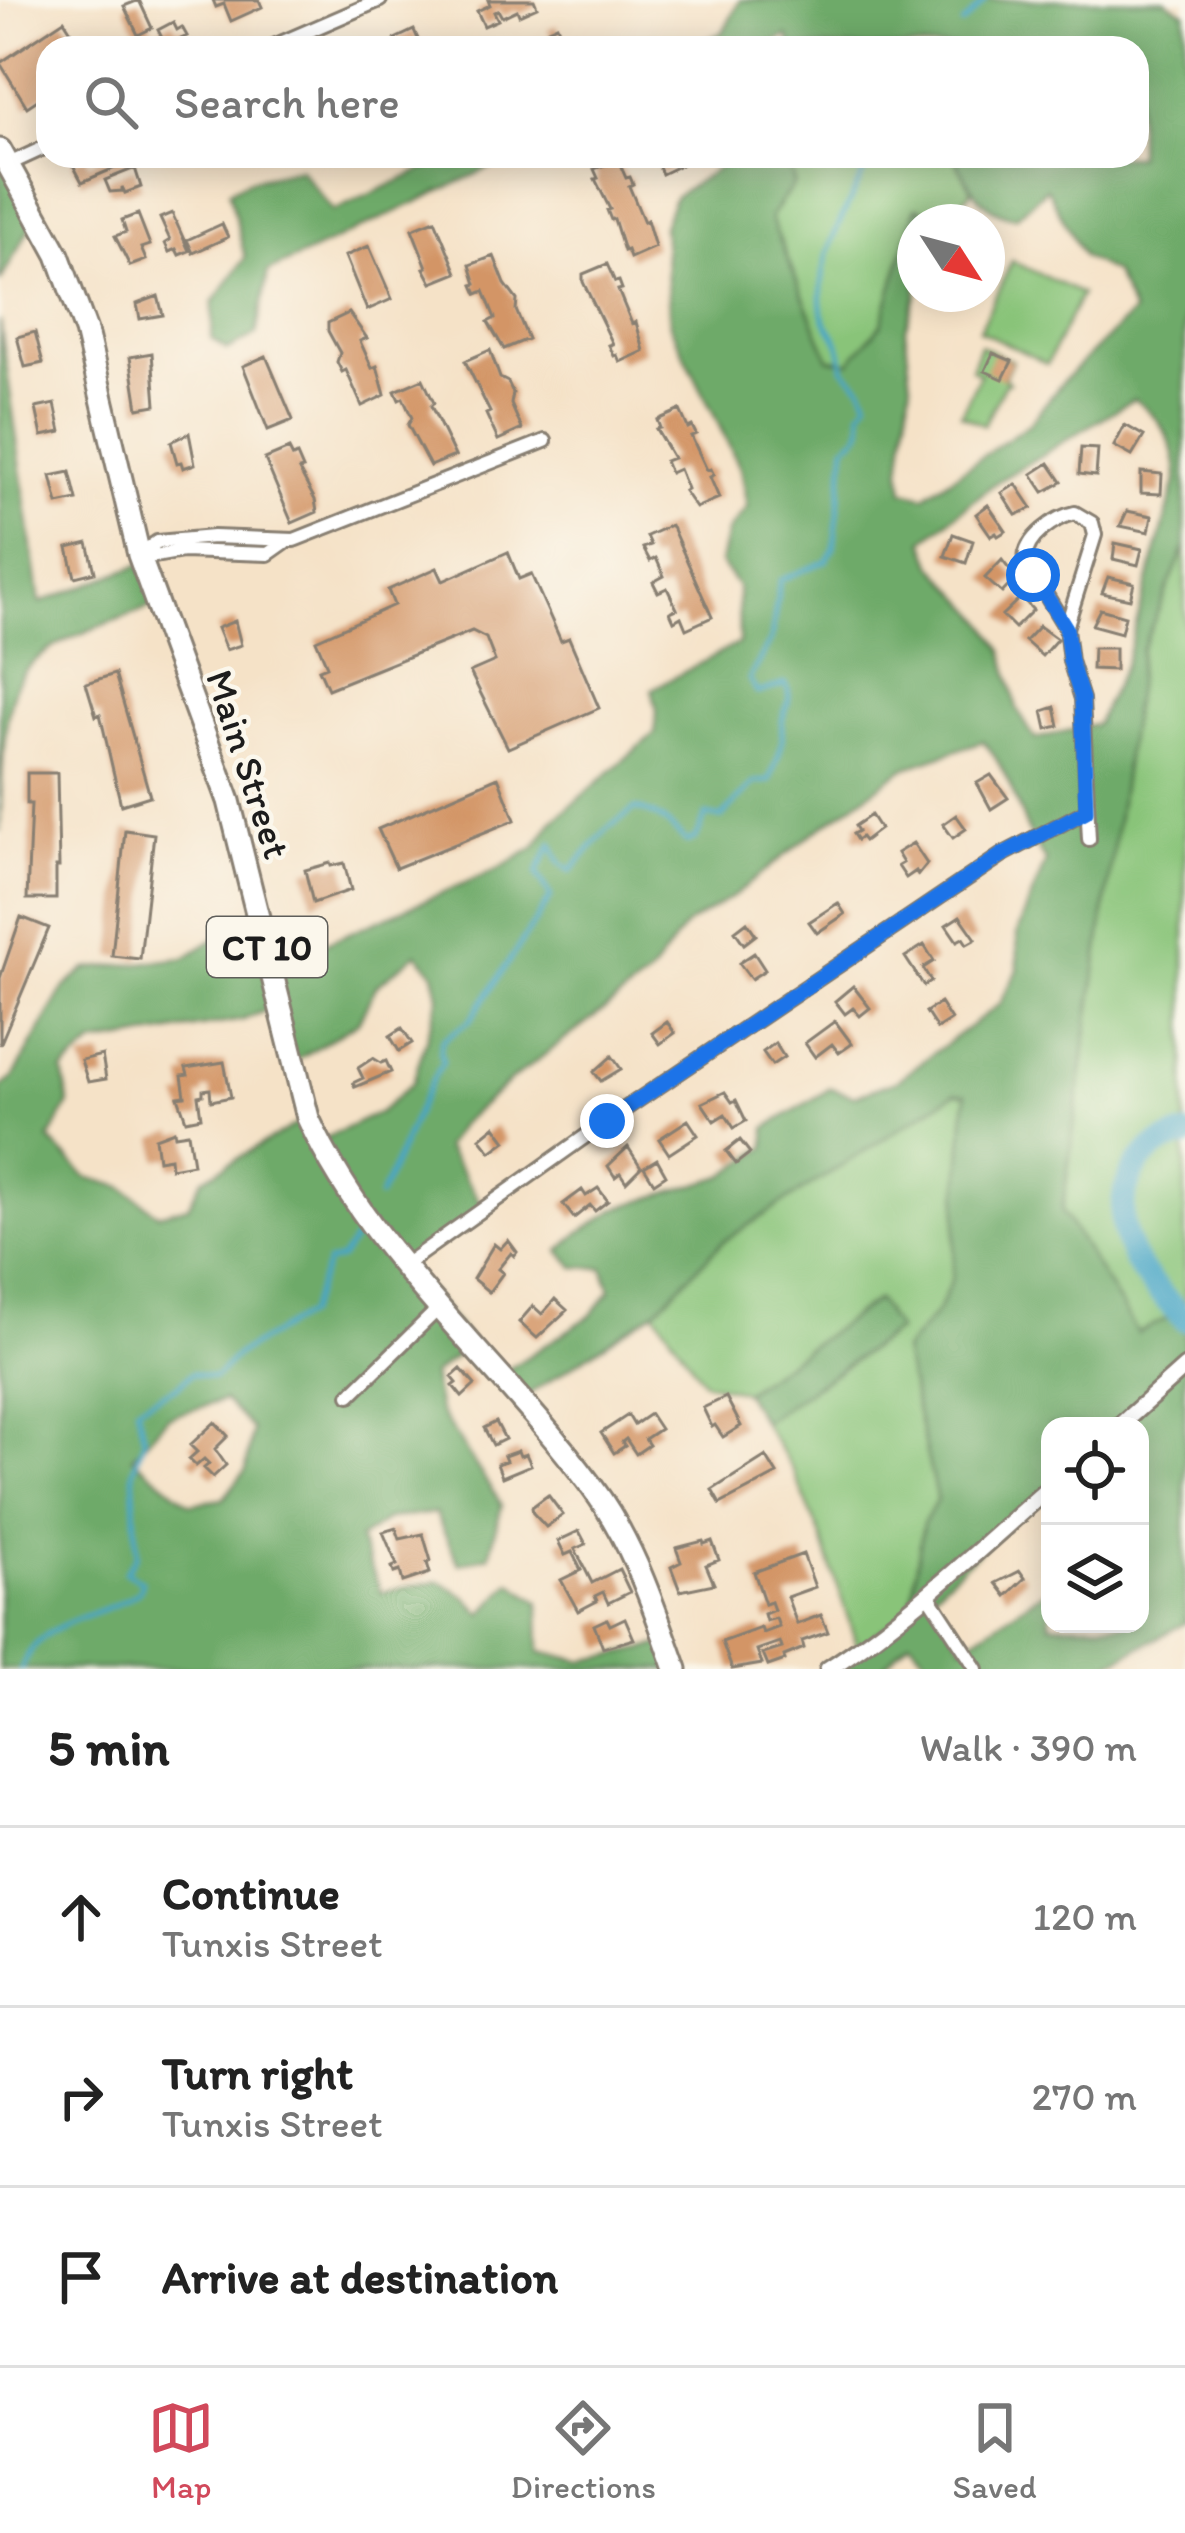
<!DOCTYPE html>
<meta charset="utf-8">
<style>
body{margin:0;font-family:Itim,sans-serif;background:#f2f2f2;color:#222}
.controls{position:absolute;right:36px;bottom:36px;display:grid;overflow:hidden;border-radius:24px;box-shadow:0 6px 30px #0003}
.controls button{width:108px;height:108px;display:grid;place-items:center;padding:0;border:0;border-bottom:3px solid #e0e0e0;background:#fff;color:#222;font:60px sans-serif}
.compass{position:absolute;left:897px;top:204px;width:108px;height:108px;border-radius:50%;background:#fff;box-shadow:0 6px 30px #0003;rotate:126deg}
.stop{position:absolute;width:36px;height:36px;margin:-27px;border:9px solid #1a73e8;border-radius:50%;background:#fff}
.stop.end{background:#1a73e8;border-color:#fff;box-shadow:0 3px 12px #0008}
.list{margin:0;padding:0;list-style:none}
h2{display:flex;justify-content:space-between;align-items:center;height:156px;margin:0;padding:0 48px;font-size:51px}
h2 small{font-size:39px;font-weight:400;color:#767676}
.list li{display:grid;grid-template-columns:78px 1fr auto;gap:36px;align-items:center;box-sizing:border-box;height:180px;padding:0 48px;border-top:3px solid #e0e0e0}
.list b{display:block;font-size:45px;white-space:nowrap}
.list p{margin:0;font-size:39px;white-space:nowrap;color:#767676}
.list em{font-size:39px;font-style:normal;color:#767676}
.icon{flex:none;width:66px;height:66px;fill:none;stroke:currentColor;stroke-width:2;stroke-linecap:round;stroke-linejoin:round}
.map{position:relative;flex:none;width:1185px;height:1669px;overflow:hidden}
.search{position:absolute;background:#fff;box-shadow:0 6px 30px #0003;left:36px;right:36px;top:36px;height:132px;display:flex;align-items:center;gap:30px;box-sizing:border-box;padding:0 42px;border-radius:36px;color:#767676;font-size:45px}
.sheet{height:696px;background:#fff}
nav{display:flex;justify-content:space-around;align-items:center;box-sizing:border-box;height:168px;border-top:3px solid #e0e0e0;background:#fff;font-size:33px;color:#767676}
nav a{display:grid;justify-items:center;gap:6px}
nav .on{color:#d1495b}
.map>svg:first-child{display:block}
</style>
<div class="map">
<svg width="1185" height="1669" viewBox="0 0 1185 1669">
<rect width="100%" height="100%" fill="#fbf7ec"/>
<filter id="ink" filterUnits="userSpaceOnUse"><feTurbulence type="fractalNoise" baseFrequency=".00833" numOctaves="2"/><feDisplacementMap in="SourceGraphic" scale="24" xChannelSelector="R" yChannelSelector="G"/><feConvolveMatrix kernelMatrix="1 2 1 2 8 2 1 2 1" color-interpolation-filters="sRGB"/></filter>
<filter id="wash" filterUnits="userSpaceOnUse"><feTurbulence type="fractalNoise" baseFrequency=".004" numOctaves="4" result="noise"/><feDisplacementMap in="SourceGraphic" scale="48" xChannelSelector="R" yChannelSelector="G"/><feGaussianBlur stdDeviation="2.7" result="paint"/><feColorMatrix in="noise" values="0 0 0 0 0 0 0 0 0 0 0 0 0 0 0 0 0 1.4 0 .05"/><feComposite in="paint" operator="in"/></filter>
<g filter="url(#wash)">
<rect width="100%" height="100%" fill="#f5e2c7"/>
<path fill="#89c479" stroke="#52704a" stroke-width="3" d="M789 156H954L972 191 946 219 916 208 882 324 851 362 829 359 770 217 794 184Z
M1012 261 1081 294 1047 364 979 330Z
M980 345 1012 361 1004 378 1009 382 1004 385 984 425 961 414 980 374 971 369Z
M1185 547V1309L1138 1334 1062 1212 1141 651Z
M955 1093 967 1094 952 1279 938 1311 903 1351 937 1500 923 1525 911 1610 858 1648 822 1539 792 1468 762 1422 897 1331 876 1300 744 1392 704 1382 655 1311 722 1242Z"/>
<path fill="#6eaa69" stroke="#456342" stroke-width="3" fill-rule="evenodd" d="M740 0H1165L1185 12V547L1141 651 1062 1211 1138 1333 1185 1309V1623L1099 1669H935L910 1640 880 1669H828L910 1610 923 1524 937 1500 903 1351 938 1311 952 1279 966 1094 955 1093 722 1242 655 1311 520 1400 499 1375 590 1316 611 1290 603 1268 575 1267 560 1251 579 1233 618 1208 724 1176 766 1147V1128L831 1088 854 1096 896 1081 1000 1004 1018 970 1017 933 1046 861C1016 821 1017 781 983 741L904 768 809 836 734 896 685 926 648 977 515 1077 460 1124 445 1147 485 1208 406 1265 472 1343 432 1375 439 1411 502 1505 489 1556 459 1564 435 1513 388 1519 359 1539 381 1592 439 1581 466 1597 482 1614 511 1582 539 1601 540 1652 584 1661 667 1644 676 1669H0V1088L13 1078 64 988 86 969 185 958 216 938 266 943 282 962 500 868 534 848 552 822 655 733 657 711 652 689 739 643 738 588 720 563 727 532 747 507 740 468 670 325 663 226 674 197 736 156H789L794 184 770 217 829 359 850 362 882 323 916 207 946 219 944 222H915L917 294 905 328 911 383 901 470 904 491 925 496 1029 424 1064 380 1133 313 1114 273 1083 257 1047 188 1016 217C982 213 968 184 954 156H1137V48H792L788 36 759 48H689L723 32ZM1134 399C1163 418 1176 444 1177 478L1125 664 1096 724 1035 739 1017 709 1003 650 983 619 934 566 924 540 995 483ZM417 953 434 973 439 997 413 1082 380 1112 319 1141 308 1118 202 1179 188 1206 158 1214 123 1187 86 1177 49 1139 69 1104 63 1071 93 1045 243 1020 279 1005 294 1062 358 1022 377 985ZM224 1400 252 1429 246 1470 223 1499 190 1504 132 1457 168 1417ZM1050 1426H1140V1549L1144 1557 1140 1561V1624H1050V1587L963 1646 930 1596 1050 1487Z
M0 150 37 214 0 282Z
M454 156H515L268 272 256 335 227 350 212 339 213 303 245 258 229 191 249 180 300 169 333 211Z
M0 320 40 603 141 564 155 605C113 623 52 637 22 674 1 700 2 796 0 832Z
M877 1300 897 1330 762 1422 744 1392Z"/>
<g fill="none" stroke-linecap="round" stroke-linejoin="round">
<path stroke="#47a6c6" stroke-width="4.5" d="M962 25 986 0
M379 1197C402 1153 416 1103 443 1062L440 1052 442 1040 470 1021 551 897 537 873 552 843 560 863 571 871 608 828 635 809C658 813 670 825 686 842L696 839 706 815 721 818 755 782 770 781C773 769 780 755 782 743 783 738 781 727 782 722 785 705 793 702 786 684L757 693 749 679 771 640 780 580 826 561 834 548 846 445C862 434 865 430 861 411L868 401 862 387 843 368C843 334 824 330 822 308 816 254 850 204 872 156
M21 1669C41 1615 100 1620 139 1591L142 1581 125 1572 137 1555 133 1471 144 1439 137 1407 178 1386 192 1373 214 1378 238 1354 307 1314 327 1263 341 1259 358 1234"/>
<path stroke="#47a6c6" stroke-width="24" d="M1185 1136C1134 1144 1111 1199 1128 1245 1138 1274 1165 1298 1185 1320"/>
</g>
<g id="blocks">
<path fill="#d39566" d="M139 0 152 28 138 35 124 6Z
M213 0H259L262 7 231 21 224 4 216 7Z
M488 0H534L537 7 519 15 517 10 502 17 498 10 494 12 498 20 484 26 477 11 490 5Z
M64 20 82 48H48V93L27 107 0 63Z
M173 22 177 30 182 27 187 36 181 39 186 48H167L158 30Z
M557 25 566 48H555L548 29Z
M414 30 421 46 387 48 397 44 395 39Z
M85 156 89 164 105 156 110 163 116 156H143L82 182 72 163Z
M654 156H692L691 160 662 174Z
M618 160 626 178 630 177 633 184 629 186 644 222 647 220 655 247 630 258 627 250 624 251 614 219 611 220 607 210 610 209 595 179 598 178 594 169Z
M135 168 141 187 125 193 122 187V191L110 192 105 180Z
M172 213 189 251 179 255 176 249 169 252 165 243 170 240 160 218Z
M138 214 150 245 141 248 146 260 130 266 115 236 126 232 122 220Z
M435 220 457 273 432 283 424 268 427 267 412 229Z
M222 224 228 237 193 253 187 240Z
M369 246 392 299 367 310 345 256Z
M494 256 505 284 517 300 516 310 528 339 504 349 488 322 495 318 484 291 477 294 473 285 476 284 470 265Z
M607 264 615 282 619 281 622 289 618 290 632 324 636 322 644 351 620 362 617 355 614 356 609 345 613 344 583 282V274Z
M158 296 163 315 140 319 137 304Z
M349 313 367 338 360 341 372 368 377 366 385 395 362 406 346 370 342 372 337 362 340 353 328 331V323Z
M35 332 43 363 25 367 17 337Z
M490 350 500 378 508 382 513 393 511 404 522 429 498 440 486 414 490 412 465 361Z
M152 353 156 405 138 408 130 357Z
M993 353 1012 361 1003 379 985 371Z
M266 356 293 420 268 430 243 366Z
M423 379 434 403 431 406 455 456 430 466 408 425 412 418 403 398 399 400 395 391Z
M55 404 61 432 42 436 36 408Z
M680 410 688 428 692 426 696 434 691 436 707 470 711 469 714 475 710 477 719 498 696 508 684 491 687 489 679 469 670 473 665 461 673 458 656 429 660 428 657 420Z
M1125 425 1144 436 1132 456 1114 446Z
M189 433 195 464 183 468 181 462 177 463 171 442Z
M1081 448 1098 449 1096 476 1079 474Z
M289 449 293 457 297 455 303 469 299 470 315 500 317 512 292 523 265 459Z
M1049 463 1062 482 1044 492 1032 474Z
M70 472 77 500 58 504 51 476Z
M1141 472 1162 474 1161 494 1141 493Z
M1016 484 1032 508 1016 515 1002 493Z
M988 505 1006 531 998 536 996 533 991 536 976 514Z
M1127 511 1152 516 1149 532 1120 526Z
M671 525 712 617 686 629 681 617 674 621 670 612 677 609 667 588 658 592 653 582 664 576 656 558 650 561 643 548 651 545 647 536Z
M953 534 973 541 966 563 945 556Z
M88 543 95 572 75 577 68 548Z
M1115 543 1142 549 1138 565 1113 559Z
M508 552 519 579 531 574 561 641 569 638 599 708 508 748 470 672 495 661 486 638 472 631 328 689 319 669 327 666 316 640 394 605 388 590 437 568 443 581Z
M1002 560 1016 578 1002 593 985 578Z
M1108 577 1134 583 1130 599 1102 593Z
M1021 597 1033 610 1015 628 1002 615Z
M1100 609 1125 616 1121 633 1092 625Z
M235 621 241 645 226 650 217 628Z
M1039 626 1057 639 1042 656 1025 641Z
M1093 648H1115V670L1092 669Z
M115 674 150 796 121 805 100 714 96 716 86 683Z
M1055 707 1059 726 1047 729 1043 711Z
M27 773H57L59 867H56V899H27L31 804H27Z
M991 775 1008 798 991 809 977 783Z
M498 777 515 820 396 868 378 829Z
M871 815 880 829 864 841 861 837 857 840 853 834 858 831 855 826Z
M956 815 966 829 953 838 943 824Z
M125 830 154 834 140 959 112 956Z
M913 843 927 864 918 875 916 871 906 878 898 866 903 863 897 853Z
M330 863 331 866 344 863 351 890 313 903 305 870Z
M838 903 845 914 817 933 809 922Z
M960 916 976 939 967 944 963 938 957 941 946 925Z
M21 917 49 928 0 1045V978Z
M747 922 756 935 744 944 735 931Z
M924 945 934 961 923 968 931 981 924 986 905 957Z
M754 953 765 970 751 979 739 963Z
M853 986 870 1008 860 1016 853 1008 845 1014 835 1001Z
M940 1003 951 1020 937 1029 926 1012Z
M835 1021 852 1044 839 1053 832 1044 815 1057 805 1043Z
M667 1022 675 1033 660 1044 652 1033Z
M402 1028 412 1043 399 1051 390 1036Z
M775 1043 784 1057 772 1065 763 1052Z
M102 1055 106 1079 88 1082 81 1060Z
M612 1056 621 1069 601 1081 594 1072Z
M373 1058 381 1063 386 1061 391 1072 355 1087 353 1083 363 1078 358 1068Z
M224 1062 231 1097 211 1101 210 1089 203 1090V1095L198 1096 201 1117 186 1120 178 1097 185 1096 182 1076 188 1075 186 1068Z
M725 1092 732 1102 736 1100 746 1121 734 1128 725 1114 714 1121 702 1103Z
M688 1120 698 1135 669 1154 659 1139Z
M495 1126 506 1141 491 1152 480 1138Z
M174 1131 175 1135 188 1133 193 1164 171 1168 170 1158 158 1160 155 1138Z
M740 1140 750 1153 736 1164 726 1151Z
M628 1147 641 1167 626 1182 620 1173 615 1177 608 1166Z
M657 1159 666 1175 654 1183 644 1167Z
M598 1188 608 1201 595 1211 590 1205 574 1218 563 1204 582 1190 586 1196Z
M508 1240 517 1252 514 1256 511 1253 498 1269 503 1273 489 1292 473 1279 494 1244 500 1249Z
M555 1299 567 1310 537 1338 519 1322 533 1306 542 1314Z
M461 1369 475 1385 462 1397 453 1386 457 1383 452 1377Z
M726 1397 741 1426 723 1437 715 1425 712 1427 703 1408Z
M650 1414 660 1429 645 1439 649 1445 636 1454 626 1439 622 1442 625 1446 614 1453 601 1433 628 1415 634 1425Z
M215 1422 228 1436 215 1449 226 1465 213 1477 204 1468 209 1464 204 1459 196 1466 189 1459 197 1452 190 1445Z
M496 1422 505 1439 493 1445 484 1428Z
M518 1451 520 1456 526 1454 531 1465 502 1477 497 1464 506 1461 504 1456Z
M766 1456 777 1474 720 1504 712 1490Z
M548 1495 563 1515 546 1527 533 1513 532 1507Z
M396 1528 400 1539 423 1534 431 1561 427 1563 430 1573 403 1582 400 1571 394 1573 392 1567 397 1565 383 1532Z
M579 1531 586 1544 575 1549 592 1583 619 1569 630 1592 608 1603 603 1592 595 1596 597 1601 578 1611 561 1580 581 1570 572 1552 565 1555 558 1541Z
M703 1541 704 1544 712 1541 719 1560 706 1565 714 1584 680 1591 671 1567 681 1562 676 1548Z
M803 1554 815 1587 787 1597 797 1624 821 1615 828 1632 802 1641 804 1648 784 1656 785 1660 768 1666 763 1654 782 1648 780 1642 757 1650 762 1664 732 1669 722 1642 761 1628 763 1633 779 1627 776 1618 766 1621 764 1614 774 1610 771 1602 765 1604 754 1572Z
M1020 1571 1025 1578 1006 1596 996 1583Z
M625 1618 634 1639 603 1648 594 1625 607 1619 610 1625Z"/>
</g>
</g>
<g filter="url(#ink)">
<use href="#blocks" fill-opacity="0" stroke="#887f72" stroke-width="3"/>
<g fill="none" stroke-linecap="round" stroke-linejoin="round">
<g stroke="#887f72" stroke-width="18">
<path id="minor" d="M269 48 380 0
M9 164 48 146
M140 554 157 542 213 537 294 540 545 441
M139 555 149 557 183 551 268 554 285 542
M1066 628 1095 535 1092 523 1075 513C1055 517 1025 538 1025 560L1066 628 1070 661 1082 699 1089 839
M406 1264 607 1121 1002 855 1086 811
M350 1395 440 1307
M929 1596 977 1669"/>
</g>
<g stroke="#887f72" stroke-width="21">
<path id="tertiary" d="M1119 1426 1185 1367
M828 1669C909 1617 978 1550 1050 1487"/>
</g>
<g stroke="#887f72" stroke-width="27">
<path id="trunk" d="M0 150 58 255 86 331 139 555 229 801 308 1118C371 1258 502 1364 592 1487 633 1542 653 1605 676 1669"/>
</g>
<use href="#minor" stroke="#fff" stroke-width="12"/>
<use href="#tertiary" stroke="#fff" stroke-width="15"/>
<use href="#trunk" stroke="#fff" stroke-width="21"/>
</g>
</g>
<g fill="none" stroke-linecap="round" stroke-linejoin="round" filter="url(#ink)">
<path stroke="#1a73e8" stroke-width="15" d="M607 1121 1002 855 1086 811 1082 699 1070 661 1066 628 1033 575"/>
</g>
<g text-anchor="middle" stroke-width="9" stroke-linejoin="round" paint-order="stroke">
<rect fill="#fbf7ec" stroke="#5f5e5a" stroke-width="3" x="207" y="917" width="120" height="60" rx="9"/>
<g font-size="36" font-weight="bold" fill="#1c1c1c">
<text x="267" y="960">CT 10</text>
</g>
<g font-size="39" fill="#1c1c1c" stroke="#fbf7ec">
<text transform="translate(249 764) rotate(72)" y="14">Main Street</text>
</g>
</g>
</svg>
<div class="controls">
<button><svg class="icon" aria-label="locate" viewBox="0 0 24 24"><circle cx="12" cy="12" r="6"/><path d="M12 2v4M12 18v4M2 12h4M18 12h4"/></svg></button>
<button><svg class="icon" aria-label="layers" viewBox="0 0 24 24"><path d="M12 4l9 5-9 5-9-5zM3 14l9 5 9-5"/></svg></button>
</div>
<svg class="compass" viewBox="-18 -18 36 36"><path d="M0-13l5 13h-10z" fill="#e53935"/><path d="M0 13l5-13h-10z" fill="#767676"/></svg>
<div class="stop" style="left:1033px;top:575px"></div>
<div class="stop end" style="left:607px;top:1121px"></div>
<div class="search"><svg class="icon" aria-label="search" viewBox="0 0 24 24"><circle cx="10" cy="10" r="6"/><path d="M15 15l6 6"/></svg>Search here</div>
</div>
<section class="sheet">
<h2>5 min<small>Walk · 390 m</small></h2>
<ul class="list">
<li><svg class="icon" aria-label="ahead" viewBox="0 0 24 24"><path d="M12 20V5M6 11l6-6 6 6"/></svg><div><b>Continue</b><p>Tunxis Street</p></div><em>120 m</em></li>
<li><svg class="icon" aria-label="right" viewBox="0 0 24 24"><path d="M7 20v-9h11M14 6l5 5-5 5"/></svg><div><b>Turn right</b><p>Tunxis Street</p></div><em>270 m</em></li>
<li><svg class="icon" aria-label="arrive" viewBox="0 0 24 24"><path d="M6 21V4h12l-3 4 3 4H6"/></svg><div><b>Arrive at destination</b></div></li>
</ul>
</section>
<nav>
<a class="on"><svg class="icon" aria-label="map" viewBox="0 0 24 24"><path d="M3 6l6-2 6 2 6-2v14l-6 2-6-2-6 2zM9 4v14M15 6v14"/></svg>Map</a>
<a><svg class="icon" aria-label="directions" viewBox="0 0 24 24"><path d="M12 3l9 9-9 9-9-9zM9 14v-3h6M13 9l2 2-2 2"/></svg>Directions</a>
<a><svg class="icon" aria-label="saved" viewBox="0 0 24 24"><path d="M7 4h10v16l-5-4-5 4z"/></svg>Saved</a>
</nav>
